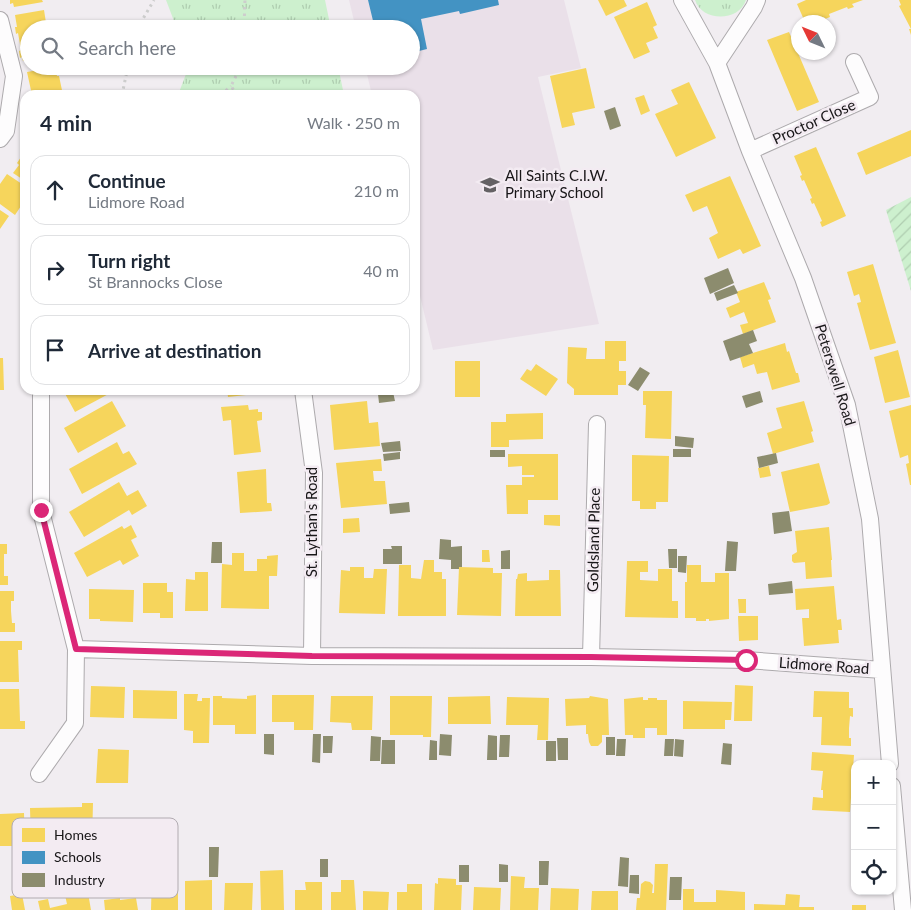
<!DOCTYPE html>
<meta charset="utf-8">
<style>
body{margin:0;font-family:Lato,sans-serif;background:#f6f6f7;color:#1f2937}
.controls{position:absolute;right:15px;bottom:15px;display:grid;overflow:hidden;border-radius:10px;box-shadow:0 1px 4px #0004}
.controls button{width:45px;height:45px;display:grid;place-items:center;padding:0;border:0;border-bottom:1px solid #e0e1e3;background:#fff;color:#1f2937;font:25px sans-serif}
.compass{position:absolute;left:791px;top:15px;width:45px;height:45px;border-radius:50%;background:#fff;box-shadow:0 1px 4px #0004;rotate:313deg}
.stop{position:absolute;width:15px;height:15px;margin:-11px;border:4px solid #db2777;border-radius:50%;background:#fff}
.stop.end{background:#db2777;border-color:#fff;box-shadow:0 1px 5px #0008}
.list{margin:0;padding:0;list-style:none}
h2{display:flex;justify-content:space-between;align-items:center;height:65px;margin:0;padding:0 20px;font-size:21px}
h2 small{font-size:16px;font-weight:400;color:#747a83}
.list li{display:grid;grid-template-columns:32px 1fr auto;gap:15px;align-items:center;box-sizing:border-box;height:70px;margin:0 10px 10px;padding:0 10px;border:1px solid #e0e1e3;border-radius:15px}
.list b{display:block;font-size:19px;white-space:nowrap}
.list p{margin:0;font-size:16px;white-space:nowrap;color:#747a83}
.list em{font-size:16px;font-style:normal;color:#747a83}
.icon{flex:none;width:28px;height:28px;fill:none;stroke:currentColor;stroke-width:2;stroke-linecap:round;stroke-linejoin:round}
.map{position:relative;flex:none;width:911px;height:910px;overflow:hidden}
.search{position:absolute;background:#fff;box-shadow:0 1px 4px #0004;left:20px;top:20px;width:400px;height:55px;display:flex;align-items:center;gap:12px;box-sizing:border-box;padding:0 18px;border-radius:28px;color:#747a83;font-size:19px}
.panel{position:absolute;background:#fff;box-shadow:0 1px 4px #0004;left:20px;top:90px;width:400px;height:305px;border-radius:15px}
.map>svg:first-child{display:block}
</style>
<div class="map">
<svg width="911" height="910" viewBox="0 0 911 910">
<defs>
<pattern id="grass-tufts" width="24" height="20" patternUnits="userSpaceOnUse" patternTransform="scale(1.25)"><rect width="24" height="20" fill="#cdf0ce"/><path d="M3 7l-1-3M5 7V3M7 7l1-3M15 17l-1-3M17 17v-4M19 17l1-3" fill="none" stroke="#afcdb0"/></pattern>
<pattern id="garden-furrows" width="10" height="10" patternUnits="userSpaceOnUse" patternTransform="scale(1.25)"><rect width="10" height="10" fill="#cdf0ce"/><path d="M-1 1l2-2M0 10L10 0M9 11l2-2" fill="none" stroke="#afcdb0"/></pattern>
</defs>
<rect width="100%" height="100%" fill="#f1edf1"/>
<path fill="#eae0e9" d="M349 0H564L581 68 538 77 599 324 433 350 415 275V95H372L365 66H411V29H356Z"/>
<path fill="url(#grass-tufts)" d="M166 0H325L331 29H177Z
M695 0H746C739 22 702 22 695 0Z
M189 66H338L344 95H178Z"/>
<path fill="url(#garden-furrows)" d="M911 197V291L886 210Z"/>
<path fill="#f6d55c" d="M10 0H42L43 2 14 7 13 3 10 4Z
M598 0H624L627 6 606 16Z
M806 0H863L852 4 854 7 848 9 847 7 829 14 830 17 825 19 824 17 811 22H805L797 4Z
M899 0H911V35L909 29H911L899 6 901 5Z
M647 2 657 25 653 27 658 38 646 43 650 52 634 59 614 17Z
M44 10 47 29H29V59L23 61 22 57 20 58 19 51 21 50 18 33 16 34 15 27H17L15 15Z
M789 32 819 102 797 111 767 40Z
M55 67 57 76H59L63 95H32L27 72Z
M586 68 595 108 572 113 575 125 562 128 550 76Z
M689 82 716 138 676 157 655 114 678 104 671 90Z
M644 95 650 111 641 115 635 98Z
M911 130V156L866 175 857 153Z
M816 147 846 216 822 227 820 222 822 221 814 203 812 204 810 199 812 198 804 180 802 181 800 176 802 175 794 156Z
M25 151V181L13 173 19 165 17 163Z
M7 174 25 186V200L15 215 0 204V184Z
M730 176 761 246 743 254 740 249 718 259 709 238 718 233 707 206 693 212 685 195Z
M0 210 9 216 0 229Z
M873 264 896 343 870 350 857 303 861 302 859 294 854 296 847 272Z
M764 282 771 299 768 300 776 322 743 334 740 325 748 323 744 312 730 318 726 308 740 302 736 292Z
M605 341H626V361H619V371H626V385H618V395H574V389L567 383 568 347 587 348 586 359H605Z
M785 343 787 352 789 351 796 373H798L800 382 772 390 767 372 757 374 754 364 743 368 740 357Z
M898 350 910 397 885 403 874 357Z
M0 358H3L4 390H0Z
M455 361H480V397H455Z
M536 364 558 379 546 396 520 379 527 369 531 371Z
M63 390H116L75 412Z
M227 390H254L255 394 228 397Z
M643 391H672L671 439 645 438 646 405H643Z
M112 401 126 426 78 453 64 428Z
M367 401 369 423 378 422 380 446 334 450 330 405Z
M804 401 813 431 811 432 814 442 773 454 767 433 782 428 776 408Z
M248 405 249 410 258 409V412H262V420L257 421 261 452 234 455 231 420 223 421 221 407Z
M911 405V485H910L906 464 909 463 908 455 900 458 889 411Z
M543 413V439L509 440V447H491V422H506V414Z
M117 442 123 454 129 451 137 464 82 494 69 469Z
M508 454H558V500H528V514H507L506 485H522V477H534V475H522V466L508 467Z
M632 455 669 456 668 502H656V509H640V501H632Z
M381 459 382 471H373L374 481H385L387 504 341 508 336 463Z
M819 463 830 503 827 505 790 512 781 472Z
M769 466 771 476 760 478 758 468Z
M266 469 267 503H271L272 511 240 513 237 472Z
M119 482 127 496 138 490 147 506 132 515 129 510 84 537 69 512Z
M544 515H560V526L544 525Z
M359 518 360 532 343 533V519Z
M131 525 137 537 131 540 139 556 123 565 120 560 87 577 74 553 122 526 124 529Z
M829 527 832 560H831L832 577 806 579 805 562 794 563 792 561V555L797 552 795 531Z
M0 544H7V554H4V576H8V585H0Z
M482 550H489L490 562H482Z
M232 553H244V571H257V559H267V556L278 555 277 576H269V609L221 608 222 564 232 565Z
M424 560H434V572H442V579H446V616H398L399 565H411V578L421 579Z
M627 561H648V572H640V580L658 581V569H672V601H678V618L625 617Z
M687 565H701V582H715V573H729V619L709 621V619H706V621H696V618H685V582H687Z
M350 567H364V578H373L374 569H387L385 614 339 613 341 570 350 571Z
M459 567 493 568V573H502L501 616 457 615Z
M549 570H560L561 616H515L516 579H517L518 574 527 573V581L549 580Z
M195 572H208V611H185L186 579 195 580Z
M143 583H167V592H173V618H160V613H143Z
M834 586 837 620 841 619 842 630H838L839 643 804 646 802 618H809V609L796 610 795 589Z
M89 589 134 590 133 622 100 621V619H89Z
M0 591H14V601H11V611L12 623H15V632H0Z
M738 599H746V613H739Z
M738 616H758V640L739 641Z
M0 641H22V650H18L19 682H0Z
M735 685 753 686 752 721H734Z
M91 686 125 687 124 718 90 717Z
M0 689H19L20 721H25V729H0Z
M133 690 177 691V719L133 718Z
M814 691 849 692V708H853V717L850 716 849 728V738H851V746L821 745 822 717H813Z
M184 694H198L197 701H202V698H210L209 743H193V731L184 730Z
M256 695V734H235V725H213V696H222V698L247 699V696Z
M272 695H314L313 730H294V722H272Z
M331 696H373L372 730H352L351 723 330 722Z
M390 696H432L431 737H423V735H390Z
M490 696 491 724H448V697Z
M590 696 608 699 609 735H602V742L598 746H591L589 742 588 734H586V725L566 726 565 699 589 698Z
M507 697 549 698 548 740H537L538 725H506Z
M643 697V700H648V698H657V700H667V735H657V728H645V738H633V735H625L624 699Z
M683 701 732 702 731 720H725V729H683Z
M98 749 129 750 128 783H96Z
M812 752 854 755 850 812 812 810 813 797 823 798V790H821L823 771 811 770Z
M82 803H93L92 842H82V833H74V843L31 844 30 808 82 807Z
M24 813 25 846H0V814Z
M655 864H668L666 910H636L637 898H640L641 884 645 881 650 882 653 885 652 893H654Z
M283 870 284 910H261L260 871Z
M152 874 178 875V910H151Z
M511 876 525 877 524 888H539L538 910H510Z
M438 878 456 879V885H462L461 910H434L435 883 438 884Z
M212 880V910H185V881Z
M341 880H354L356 910H331V892H341Z
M305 882H322V910H295V890H306Z
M225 883H253L252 910H224Z
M407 884H422V910H397V892H407Z
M87 887 91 910H40L38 901 48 899 50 908 67 904 64 891Z
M474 887 501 888 500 910H473Z
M551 888 579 889 578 910H550Z
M683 889H694V902H716V890L745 892V910H683Z
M363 891 389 892 388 910H363Z
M592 891H618V910H591Z
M22 894 25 910H12L10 896Z
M786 894 800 895 799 907H814V910H754V904L785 905Z
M120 898V900L136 898 138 910H105L104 900Z
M852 905H866V910H852Z"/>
<path fill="#4393c3" d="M368 0H498L499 5 460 14 459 11 421 19 427 49 411 53V29H375Z"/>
<path fill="#8c8c6e" d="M615 107 621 126 610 130 604 111Z
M728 268 734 283 710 294 704 278Z
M734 285 738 293 717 301 714 293Z
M753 330 757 341 749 344 753 353 730 361 723 341Z
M640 367 650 373 638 391 628 385Z
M378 390H398V391L393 392 395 401 379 403 378 394 390 393H378Z
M760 391 763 402 746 408 742 396Z
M675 436 694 438 693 448 675 446Z
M400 441 401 451 383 452 381 443Z
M673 449H691V457H673Z
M490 450H505V457H490Z
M400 452V459L384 461 383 454Z
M776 453 778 463 759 468 757 457Z
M409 502 410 512 390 514 389 504Z
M789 511 792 531 774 534 772 513Z
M440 539 451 540V547L462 546V567H459V569H451V554V560L439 559Z
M727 541 738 542 736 571H725Z
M212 542H222V563H211Z
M391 546H402V564H383V549H392Z
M668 549H677V568H669Z
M510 550V569H501V551Z
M678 556H687L686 573 678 572Z
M792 581 793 593 769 595 768 584Z
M264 734H274V755L264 754Z
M313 734H321L320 763 312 762Z
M440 734 452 735 451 756 439 755Z
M488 735 497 736V760H487Z
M500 735H510L509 757H499Z
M323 736H333L332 753H323Z
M371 736 381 737 380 761H370Z
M606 737H615V755H606Z
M557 738H568V760H558Z
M617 739H626L625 756H616Z
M665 739H674L673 756H664Z
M675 739 684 740 683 757 674 756Z
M382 740H395V764H381Z
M430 740 437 741V760H429Z
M546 741H556V761H546Z
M723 743 732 744 731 765 721 764Z
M209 847H219L218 877H209Z
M620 857 629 858 628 887 618 886Z
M320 859H328V877H320Z
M539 861H549L548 885H539Z
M499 864 508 865V882H499Z
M459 865H469V882H459Z
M630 875H639V894L629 893Z
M670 877H682L681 900H669Z"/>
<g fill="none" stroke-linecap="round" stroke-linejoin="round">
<g stroke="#adaaad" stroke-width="18">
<path id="street" d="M682 0 717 63 750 151 803 278 847 405 870 519 890 764
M0 20 14 76 6 131 0 139
M717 63 754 7 757 0
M750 151 870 97 854 62
M303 390 314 473 312 656
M76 649 312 656 591 657 746 660 882 670
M591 657 597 424
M39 774 75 723 76 649 41 511V390
M892 786 903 910"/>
</g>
<path stroke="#cdcdcd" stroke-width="3" stroke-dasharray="2.5 4" stroke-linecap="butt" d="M137 29 154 0
M244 29 245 0
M122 95 128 66
M221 95 231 86
M237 95 231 86 241 66"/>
<use href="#street" stroke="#fdfcfd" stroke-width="16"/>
</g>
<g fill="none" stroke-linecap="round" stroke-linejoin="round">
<path stroke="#db2777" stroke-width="6" d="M41 510 76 649 312 656 591 657 746 660"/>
</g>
<defs>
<g id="school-bare" transform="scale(1.5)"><path d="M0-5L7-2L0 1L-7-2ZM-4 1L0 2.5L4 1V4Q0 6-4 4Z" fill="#646164" stroke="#f3ebf2" stroke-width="2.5" paint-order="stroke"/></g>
</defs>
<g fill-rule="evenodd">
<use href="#school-bare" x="490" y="185"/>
</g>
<g text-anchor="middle" stroke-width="5" stroke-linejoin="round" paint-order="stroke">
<g font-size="15" fill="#181618" stroke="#f3ebf2">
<text transform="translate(814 122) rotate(-24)" y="5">Proctor Close</text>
<text transform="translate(835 375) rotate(73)" y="5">Peterswell Road</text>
<text transform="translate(312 522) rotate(-90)" y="5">St. Lythan's Road</text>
<text transform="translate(594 540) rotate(-89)" y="5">Goldsland Place</text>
<text transform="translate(824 666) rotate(4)" y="5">Lidmore Road</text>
</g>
<g font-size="15" fill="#181618" stroke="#f3ebf2" text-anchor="start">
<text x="505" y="181">All Saints C.I.W.<tspan x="505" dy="17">Primary School</tspan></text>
</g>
</g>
<rect x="12" y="818" width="166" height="80" rx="8" fill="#f3ebf2" stroke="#b1abb1" stroke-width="1"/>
<rect x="22" y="828" width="23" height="14" fill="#f6d55c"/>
<rect x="22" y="851" width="23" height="13" fill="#4393c3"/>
<rect x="22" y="873" width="23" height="14" fill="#8c8c6e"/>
<g font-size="14" fill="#181618">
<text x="54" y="840">Homes</text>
<text x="54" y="862">Schools</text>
<text x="54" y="885">Industry</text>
</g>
</svg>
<div class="controls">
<button>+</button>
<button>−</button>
<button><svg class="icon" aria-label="locate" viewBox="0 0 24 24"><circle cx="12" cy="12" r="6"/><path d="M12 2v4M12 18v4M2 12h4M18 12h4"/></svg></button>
</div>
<svg class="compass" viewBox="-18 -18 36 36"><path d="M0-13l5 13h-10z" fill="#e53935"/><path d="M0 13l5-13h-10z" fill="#747a83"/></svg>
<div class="stop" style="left:746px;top:660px"></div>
<div class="stop end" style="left:41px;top:510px"></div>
<div class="search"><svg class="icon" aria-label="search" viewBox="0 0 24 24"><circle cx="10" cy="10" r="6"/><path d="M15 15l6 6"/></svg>Search here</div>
<section class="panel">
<h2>4 min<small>Walk · 250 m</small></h2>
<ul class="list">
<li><svg class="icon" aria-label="ahead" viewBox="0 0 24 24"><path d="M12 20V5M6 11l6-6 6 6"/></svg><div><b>Continue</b><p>Lidmore Road</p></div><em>210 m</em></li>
<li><svg class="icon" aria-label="right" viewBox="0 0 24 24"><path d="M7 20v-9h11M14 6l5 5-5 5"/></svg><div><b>Turn right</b><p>St Brannocks Close</p></div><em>40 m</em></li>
<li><svg class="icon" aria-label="arrive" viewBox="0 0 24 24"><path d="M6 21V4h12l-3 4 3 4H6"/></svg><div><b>Arrive at destination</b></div></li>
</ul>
</section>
</div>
